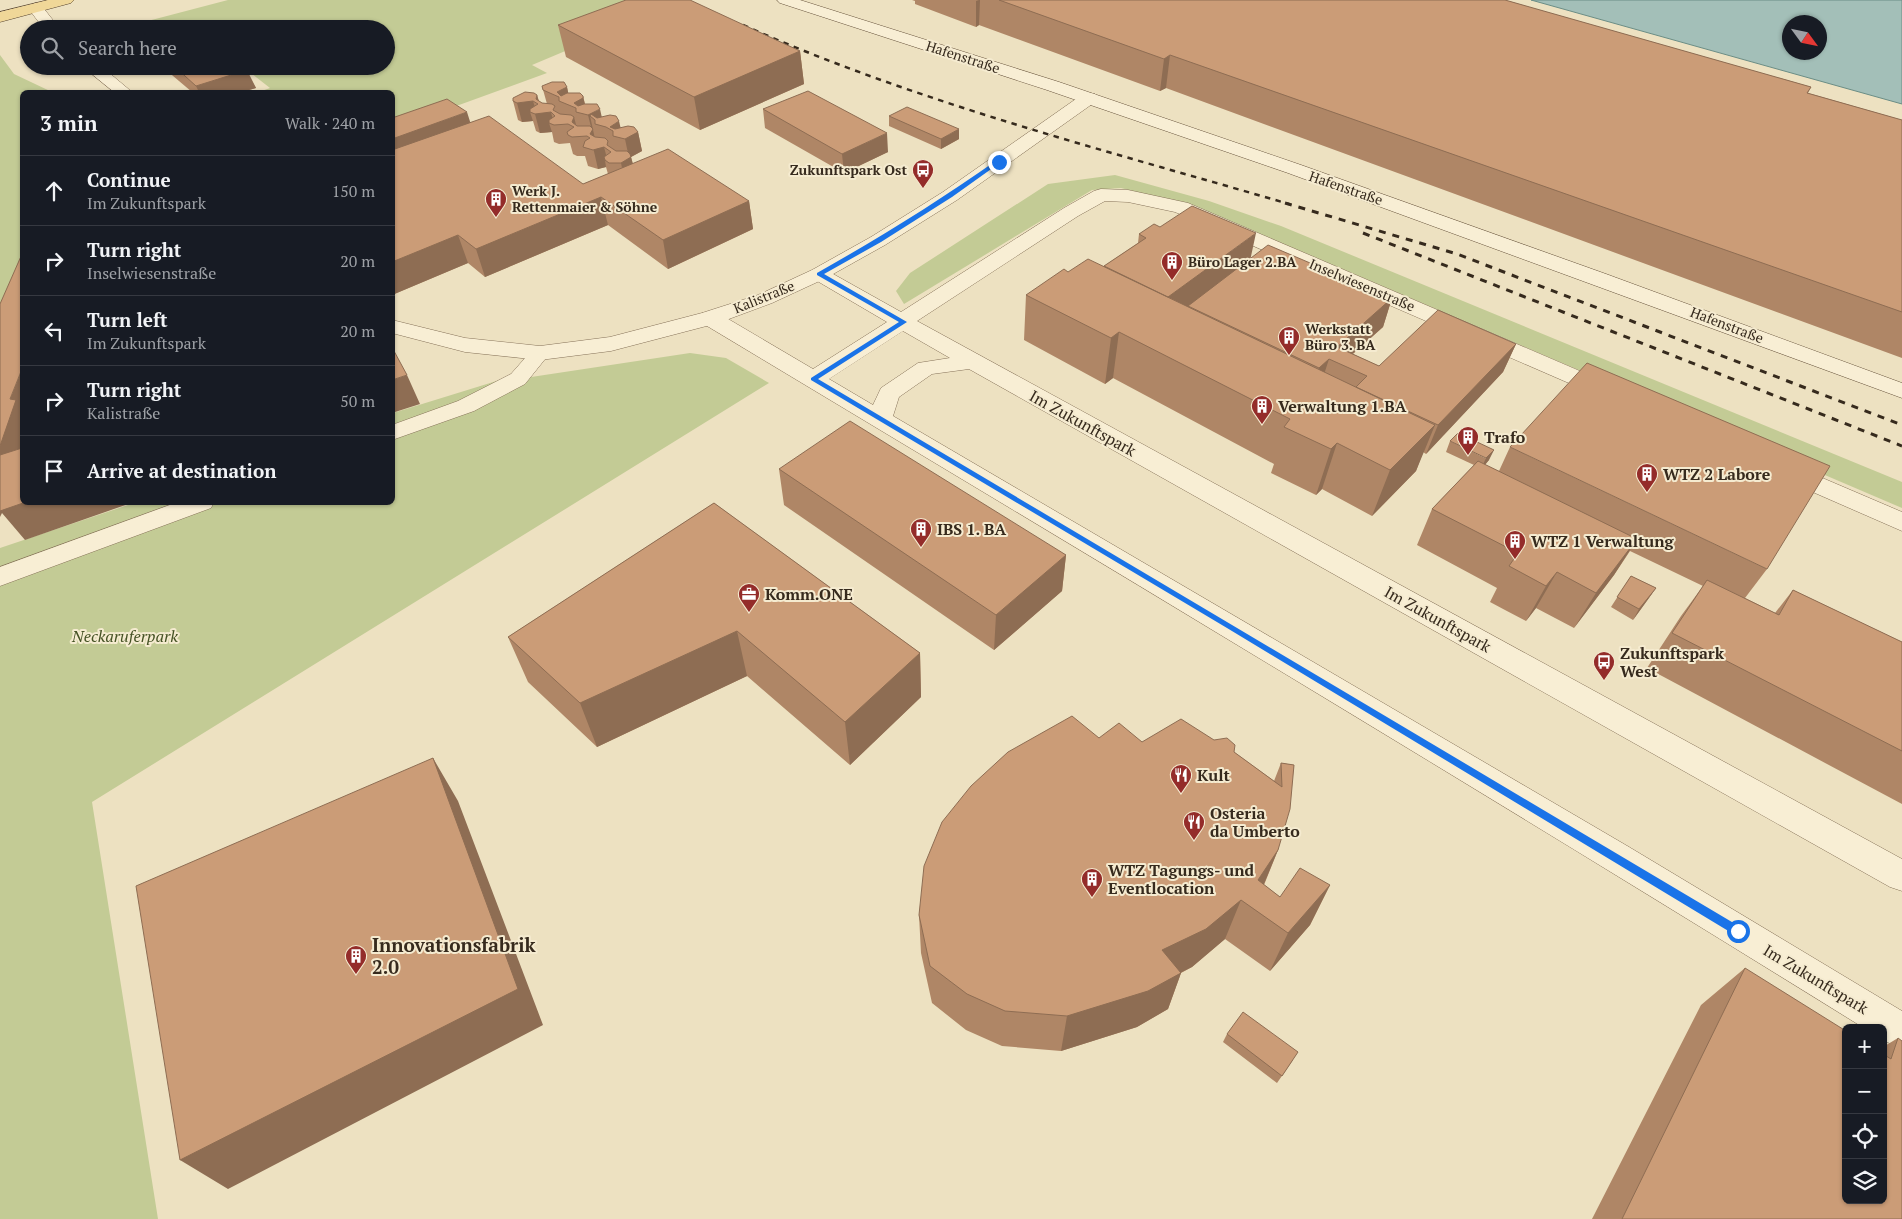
<!DOCTYPE html>
<meta charset="utf-8">
<style>
body{margin:0;font-family:"PT Serif",serif;background:#242831;color:#f1f3f6}
.controls{position:absolute;right:15px;bottom:15px;display:grid;overflow:hidden;border-radius:8px;box-shadow:0 1px 4px #0004}
.controls button{width:45px;height:45px;display:grid;place-items:center;padding:0;border:0;border-bottom:1px solid #363941;background:#171b24;color:#f1f3f6;font:25px sans-serif}
.compass{position:absolute;left:1782px;top:15px;width:45px;height:45px;border-radius:50%;background:#171b24;box-shadow:0 1px 4px #0004;rotate:123deg}
.stop{position:absolute;width:15px;height:15px;margin:-11px;border:4px solid #1a73e8;border-radius:50%;background:#fff}
.stop.end{background:#1a73e8;border-color:#fff;box-shadow:0 1px 5px #0008}
.list{margin:0;padding:0;list-style:none}
h2{display:flex;justify-content:space-between;align-items:center;height:65px;margin:0;padding:0 20px;font-size:21px}
h2 small{font-size:16px;font-weight:400;color:#9ea1a6}
.list li{display:grid;grid-template-columns:32px 1fr auto;gap:15px;align-items:center;box-sizing:border-box;height:70px;padding:0 20px;border-top:1px solid #363941}
.list b{display:block;font-size:19px;white-space:nowrap}
.list p{margin:0;font-size:16px;white-space:nowrap;color:#9ea1a6}
.list em{font-size:16px;font-style:normal;color:#9ea1a6}
.icon{flex:none;width:28px;height:28px;fill:none;stroke:currentColor;stroke-width:2;stroke-linecap:round;stroke-linejoin:round}
.map{position:relative;flex:none;width:1902px;height:1219px;overflow:hidden}
.search{position:absolute;background:#171b24;box-shadow:0 1px 4px #0004;left:20px;top:20px;width:375px;height:55px;display:flex;align-items:center;gap:12px;box-sizing:border-box;padding:0 18px;border-radius:28px;color:#9ea1a6;font-size:19px}
.panel{position:absolute;background:#171b24;box-shadow:0 1px 4px #0004;left:20px;top:90px;width:375px;height:415px;border-radius:8px}
.map>svg:first-child{display:block}
</style>
<div class="map">
<svg width="1902" height="1219" viewBox="0 0 1902 1219">
<rect width="100%" height="100%" fill="#ede1c1"/>
<path fill="#c3cb95" d="M228 0H632L658 12 532 65 547 73 393 129 392 92H259L270 88 242 66H386V29L121 28Z
M0 55 14 74 52 92H22V328L0 382Z
M1115 175 1209 201 1281 226 1902 482V508L1246 228 1186 205 1121 188 1092 190 904 304 896 291 910 273 1048 184Z
M690 353 726 358 769 383 92 802 158 1219H0V548L134 503 392 502 393 413 503 379H518Z"/>
<path fill="#a3bfb8" stroke="#6b8d85" fill-rule="evenodd" d="M1531 0H1902V104ZM1790 22H1820V52H1790Z"/>
<g fill="none" stroke-linecap="round" stroke-linejoin="round">
<g stroke="#867259" stroke-width="1">
<path id="service" d="M540 347 547 349 550 353 525 384 474 411 392 440V425L458 401 511 374 533 349Z
M178 502H214L211 508 0 586V567Z"/>
</g>
<g stroke="#867259" stroke-width="1">
<path id="minor" d="M1101 189 1128 190 1188 203 1617 387 1621 392 1617 397 1609 399 1601 397 1175 212 1128 202 1105 201 1078 216 917 321 1902 859V891L1890 887 969 369 932 374 899 397 893 416 1629 847 1902 1011V1049L1883 1040V1028H1864C1479 789 1090 556 702 323L699 318 702 313 710 312 718 313 813 369 887 322 812 278 809 274 812 270 819 268 826 270 901 312 1064 208 1094 191ZM903 331 950 358 918 363 881 388 873 405 829 379Z
M1785 462 1902 512V531L1776 476 1773 470 1776 464Z"/>
</g>
<g stroke="#867259" stroke-width="1">
<path id="tertiary" d="M36 3 41 5 60 29H44L28 8 31 5Z
M82 66H101L132 92H114Z
M1089 93 1095 94 1098 98 1095 102 957 200 885 245 826 278 772 303 718 323 611 351 540 360 465 352 392 333V320L465 338 540 346 610 337 702 313 758 295 812 270 871 237 943 192 1083 94Z"/>
</g>
<g stroke="#67533c" stroke-width="1">
<path id="secondary" d="M777 0H800L1059 82 1301 165 1606 274 1902 383V398L1288 173 1047 90 780 3Z"/>
</g>
<g stroke="#53402d" stroke-width="1">
<path id="primary" d="M48 0H74L71 3 0 22V12Z"/>
</g>
<use href="#service" fill="#f8eed4" fill-rule="evenodd"/>
<use href="#minor" fill="#f8eed4" fill-rule="evenodd"/>
<use href="#tertiary" fill="#f8eed4" fill-rule="evenodd"/>
<use href="#secondary" fill="#f8eed4" fill-rule="evenodd"/>
<use href="#primary" fill="#f0d798" fill-rule="evenodd"/>
<path stroke="#362a1d" stroke-width="2.5" stroke-dasharray="5.5 5.5" stroke-linecap="butt" d="M743 25C918 103 1105 150 1289 204"/>
<path stroke="#362a1d" stroke-width="3" stroke-dasharray="7 7" stroke-linecap="butt" d="M1285 203 1457 254 1902 425
M1363 233 1902 446"/>
</g>
<path fill="#af8666" d="M912 0H1505L1811 87 1808 93 1902 120V358L1166 88 1160 91 979 25 976 27 915 4V1Z
M558 25 800 51 804 84 700 130 566 57Z
M164 66H243L256 88 242 92H192L166 70Z
M542 86 567 87 568 93 583 96 585 104 602 117 621 128 638 132 642 151 631 157 633 164 749 201 753 229 668 269 608 225 485 277 468 263 392 295V118L470 122 583 184 608 174 606 167 598 169 588 166 585 156H577L573 154 570 143 559 144 554 142 552 132 540 133 536 131 533 121 522 122 518 120 513 101 537 95 539 101 542 103 547 104Z
M763 109 888 152 844 173 765 128Z
M889 116 959 139 941 149 889 126Z
M1160 227 1250 259 1392 298 1383 327 1353 354 1379 366 1516 344 1503 372 1426 454 1423 452 1416 471 1372 516 1322 489 1316 495 1271 473 1274 464 1113 378 1105 384 1024 340 1026 295 1068 272 1104 266 1138 243 1139 234Z
M1450 441 1489 460 1485 465 1499 471 1510 447 1767 569 1745 598 1775 613 1793 590 1902 642V804L1647 668 1681 616 1703 586 1630 551 1614 575 1574 628 1536 608 1526 621 1505 610 1490 602 1497 588 1417 545 1432 509 1474 465 1446 452Z
M779 469 1066 555 1062 591 994 650 784 505Z
M714 503 920 653 921 697 850 765 747 676 597 747 528 682 508 637Z
M1631 576 1656 588 1633 620 1611 607Z
M1099 738 1142 742 1234 752 1274 781 1281 763 1294 765 1278 850 1264 885 1280 897 1330 885 1310 925 1270 971 1225 939 1192 967 1181 973 1168 1009 1137 1027 1061 1051 1002 1046 966 1030 932 1003 921 953 919 915Z
M1745 968 1883 1200V1047L1898 1038 1902 1219H1592L1701 1005Z
M1227 1034 1293 1060 1277 1083 1223 1042Z"/>
<path fill="#8e6d53" d="M979 0H980L979 25 976 27V1Z
M800 51 804 84 700 130 694 97Z
M1170 55 1166 88 1160 91 1164 59Z
M247 70 256 88 242 92H199L196 86Z
M567 87 571 106 559 97 557 92Z
M537 95 542 113 551 112 554 125 549 123 552 132 540 133 535 114 530 112 533 121 522 122 517 103 533 101 537 114 540 113 536 99Z
M583 96 587 114 574 103Z
M600 109 604 127 590 116 597 148 604 147 608 162 605 160 606 167 598 169 590 134 592 131 588 115Z
M467 112 473 131 392 161V139Z
M574 117 579 136 572 122Z
M619 121 623 138 613 131 610 127Z
M959 129V139L941 149V139Z
M638 132 642 151 631 157 635 173 625 182 621 163 629 158 625 139Z
M887 133 888 152 844 173 842 154Z
M601 197 608 225 485 277 476 249Z
M749 201 753 229 668 269 663 240Z
M1256 233 1250 261 1188 307 1168 297Z
M458 235 468 263 392 295V262Z
M1392 298 1383 327 1341 364 1337 347Z
M1119 332 1113 378 1105 384 1111 338Z
M1516 344 1503 372 1426 454 1438 425Z
M1329 359 1320 387 1311 396 1319 368Z
M22 369V478L26 502H134L25 540 2 513 0 517V446L10 399Z
M407 375 420 404 392 413V380Z
M1435 425 1416 471 1372 516 1390 470Z
M1337 443 1322 489 1316 495 1331 449Z
M1494 450 1489 460 1481 469 1486 458Z
M1637 539 1614 575 1574 628 1596 593Z
M1066 555 1062 591 994 650 996 615Z
M1557 572 1536 608 1526 621 1546 586Z
M1656 588 1649 598 1633 620 1639 609Z
M737 631 747 676 597 747 580 703Z
M920 653 921 697 850 765 845 722Z
M433 758 458 801 543 1025 228 1189 180 1160Z
M1278 850 1261 891 1258 880Z
M1330 885 1310 925 1270 971 1288 933Z
M1241 900 1225 939 1192 967 1150 988 1162 950Z
M1181 973 1168 1009 1137 1027 1061 1051 1067 1016Z"/>
<path fill="#cb9c77" stroke="#8e6d53" d="M626 0H690L800 51 694 97 558 25Z
M999 0H1505L1811 87 1807 93 1902 120V312L1170 55 1164 59Z
M174 66H243L247 70 196 86Z
M552 82H564L567 87 557 92 561 96 567 93H580L583 96V98L574 103 578 106 584 104H597L600 109 588 115 576 112V108L559 101V97L543 90 542 86Z
M808 91 887 133 842 154 763 109Z
M525 92 534 93 537 95 536 99 542 103 552 104 555 106 553 110 560 114 571 115 574 117 572 122 577 126H590L593 129 590 134 595 137 605 138 608 141 607 145 616 151H627L630 154 631 157 621 163H609L605 160 604 157 611 152 604 147 593 150 583 147 585 141 590 138 587 136 572 137 568 135 567 132 574 127 568 124 554 125 549 123V120L555 116 551 112 535 114 530 112V109L538 104 533 101 517 103 513 101V98Z
M447 99 467 112 392 139V118Z
M907 107 959 129 941 139 889 116Z
M591 114 597 118 610 115 616 116 619 121 610 127 615 129 628 126 634 127 638 132 625 139 613 136V131L606 127 595 124V120L590 116Z
M489 116 583 184 668 149 749 201 663 240 601 197 476 249 458 235 392 262V150Z
M1192 206 1256 233 1168 297 1104 266 1146 238 1139 234 1154 224 1160 227Z
M1268 245 1392 298 1337 347 1379 366 1438 310 1516 344 1438 425 1356 387 1367 376 1329 359 1319 368 1188 306Z
M22 254V369L10 399 16 400 0 446V304Z
M1088 259 1435 425 1390 470 1337 443 1331 449 1284 427 1290 419 1119 332 1111 338 1026 295 1064 269 1068 272Z
M392 351H394L407 375 392 380Z
M1587 363 1830 466 1767 569 1510 447Z
M850 421 1066 555 996 615 779 469Z
M1458 433 1494 450 1486 458 1450 441Z
M22 448V502H26L0 511V455Z
M1478 461 1637 539 1596 593 1557 572 1546 586 1509 566 1518 553 1432 509Z
M714 503 920 653 845 722 737 631 580 703 508 637Z
M1631 576 1656 588 1639 609 1617 597Z
M1707 580 1779 615 1793 590 1902 642V751L1672 633Z
M1072 716 1099 738 1119 723 1142 742 1181 719 1214 740 1227 738 1235 745 1234 752 1282 787 1281 763 1294 765 1290 809 1278 850 1258 880 1280 897 1300 868 1330 885 1288 933 1241 900 1206 929 1162 950 1181 973 1148 991 1067 1016 1005 1011 967 994 930 966 919 915 924 866 942 822 971 786 1008 752Z
M433 758 518 989 180 1160 136 886Z
M1745 968 1846 1031V1200H1883V1054L1891 1059 1898 1038 1902 1041V1219H1622Z
M1243 1012 1298 1052 1282 1076 1227 1034Z"/>
<path fill="#1a73e8" d="M997 160 1001 162 952 197 881 242 824 274 907 322 818 379 1742 928V935H1735L1227 628 811 380V378L899 322 817 275V273C879 238 939 201 997 160Z"/>
<defs>
<g id="bus-pin" transform="scale(1.125)"><path d="M0 17L-7.5 6A9.5 9.5 0 1 1 7.5 6Z" fill="#942c2a" stroke="#f5ebd0"/><path d="M-5-6H5V4H4V6H2V4H-2V6H-4V4H-5ZM-3.5-4V0h7V-4ZM-3.5 1.2v1.5H-2V1.2ZM2 1.2v1.5H3.5V1.2Z" fill="#fff"/></g>
<g id="building-pin" transform="scale(1.125)"><path d="M0 17L-7.5 6A9.5 9.5 0 1 1 7.5 6Z" fill="#942c2a" stroke="#f5ebd0"/><path d="M-4-6H4V6H1V3H-1V6H-4ZM-2.5-4.3h1.7v1.8h-1.7ZM.8-4.3h1.7v1.8H.8ZM-2.5-1h1.7V.8h-1.7ZM.8-1h1.7V.8H.8Z" fill="#fff"/></g>
<g id="office-pin" transform="scale(1.125)"><path d="M0 17L-7.5 6A9.5 9.5 0 1 1 7.5 6Z" fill="#942c2a" stroke="#f5ebd0"/><path d="M-6-3h4V-5.5h4V-3h4V5H-6ZM-1-4.5V-3h2v-1.5ZM-6 0V1H6V0Z" fill="#fff"/></g>
<g id="restaurant-pin" transform="scale(1.125)"><path d="M0 17L-7.5 6A9.5 9.5 0 1 1 7.5 6Z" fill="#942c2a" stroke="#f5ebd0"/><path d="M-5-6h1v4h1v-4h1v4h1v-4h1v5L-1.5 .5V6h-2V.5L-5-1ZM5-6V6H3V1.5H1.5Q1.5-4 5-6Z" fill="#fff"/></g>
</defs>
<g fill-rule="evenodd">
<use href="#bus-pin" x="923" y="170"/>
<use href="#building-pin" x="496" y="199"/>
<use href="#building-pin" x="1172" y="262"/>
<use href="#building-pin" x="1289" y="337"/>
<use href="#building-pin" x="1262" y="406"/>
<use href="#building-pin" x="1468" y="437"/>
<use href="#building-pin" x="1647" y="474"/>
<use href="#building-pin" x="921" y="529"/>
<use href="#building-pin" x="1515" y="541"/>
<use href="#office-pin" x="749" y="594"/>
<use href="#bus-pin" x="1604" y="662"/>
<use href="#restaurant-pin" x="1181" y="775"/>
<use href="#restaurant-pin" x="1194" y="822"/>
<use href="#building-pin" x="1092" y="879"/>
<use href="#building-pin" x="356" y="956"/>
</g>
<g text-anchor="middle" stroke-width="4" stroke-linejoin="round" paint-order="stroke">
<g font-size="14" fill="#362a1d" stroke="#f5ebd0">
<text transform="translate(963 57) rotate(18)" y="5">Hafenstraße</text>
<text transform="translate(1346 188) rotate(19)" y="5">Hafenstraße</text>
<text transform="translate(1362 285) rotate(23)" y="5">Inselwiesenstraße</text>
<text transform="translate(764 297) rotate(-22)" y="5">Kalistraße</text>
<text transform="translate(1727 325) rotate(21)" y="5">Hafenstraße</text>
</g>
<g font-size="14" font-weight="bold" fill="#362a1d" stroke="#f5ebd0" text-anchor="start">
<text x="907" y="175" text-anchor="end">Zukunftspark Ost</text>
<text x="512" y="196">Werk J.<tspan x="512" dy="16">Rettenmaier &amp; Söhne</tspan></text>
<text x="1188" y="267">Büro Lager 2.BA</text>
<text x="1305" y="334">Werkstatt<tspan x="1305" dy="16">Büro 3. BA</tspan></text>
</g>
<g font-size="16" font-weight="bold" fill="#362a1d" stroke="#f5ebd0" text-anchor="start">
<text x="1278" y="412">Verwaltung 1.BA</text>
<text x="1484" y="443">Trafo</text>
<text x="1663" y="480">WTZ 2 Labore</text>
<text x="937" y="535">IBS 1. BA</text>
<text x="1531" y="547">WTZ 1 Verwaltung</text>
<text x="765" y="600">Komm.ONE</text>
<text x="1620" y="659">Zukunftspark<tspan x="1620" dy="18">West</tspan></text>
<text x="1197" y="781">Kult</text>
<text x="1210" y="819">Osteria<tspan x="1210" dy="18">da Umberto</tspan></text>
<text x="1108" y="876">WTZ Tagungs- und<tspan x="1108" dy="18">Eventlocation</tspan></text>
</g>
<g font-size="16" fill="#362a1d" stroke="#f5ebd0">
<text transform="translate(1083 423) rotate(29)" y="6">Im Zukunftspark</text>
<text transform="translate(1438 619) rotate(29)" y="6">Im Zukunftspark</text>
<text transform="translate(1816 979) rotate(31)" y="6">Im Zukunftspark</text>
</g>
<g font-size="16" font-style="italic" fill="#455224" stroke="#f5ebd0">
<text x="125" y="642">Neckaruferpark</text>
</g>
<g font-size="19" font-weight="bold" fill="#362a1d" stroke="#f5ebd0" text-anchor="start">
<text x="372" y="952">Innovationsfabrik<tspan x="372" dy="22">2.0</tspan></text>
</g>
</g>
</svg>
<div class="controls">
<button>+</button>
<button>−</button>
<button><svg class="icon" aria-label="locate" viewBox="0 0 24 24"><circle cx="12" cy="12" r="6"/><path d="M12 2v4M12 18v4M2 12h4M18 12h4"/></svg></button>
<button><svg class="icon" aria-label="layers" viewBox="0 0 24 24"><path d="M12 4l9 5-9 5-9-5zM3 14l9 5 9-5"/></svg></button>
</div>
<svg class="compass" viewBox="-18 -18 36 36"><path d="M0-13l5 13h-10z" fill="#e53935"/><path d="M0 13l5-13h-10z" fill="#9ea1a6"/></svg>
<div class="stop" style="left:1738px;top:931px"></div>
<div class="stop end" style="left:999px;top:162px"></div>
<div class="search"><svg class="icon" aria-label="search" viewBox="0 0 24 24"><circle cx="10" cy="10" r="6"/><path d="M15 15l6 6"/></svg>Search here</div>
<section class="panel">
<h2>3 min<small>Walk · 240 m</small></h2>
<ul class="list">
<li><svg class="icon" aria-label="ahead" viewBox="0 0 24 24"><path d="M12 20V5M6 11l6-6 6 6"/></svg><div><b>Continue</b><p>Im Zukunftspark</p></div><em>150 m</em></li>
<li><svg class="icon" aria-label="right" viewBox="0 0 24 24"><path d="M7 20v-9h11M14 6l5 5-5 5"/></svg><div><b>Turn right</b><p>Inselwiesenstraße</p></div><em>20 m</em></li>
<li><svg class="icon" aria-label="left" viewBox="0 0 24 24"><path d="M17 20v-9H6M10 6l-5 5 5 5"/></svg><div><b>Turn left</b><p>Im Zukunftspark</p></div><em>20 m</em></li>
<li><svg class="icon" aria-label="right" viewBox="0 0 24 24"><path d="M7 20v-9h11M14 6l5 5-5 5"/></svg><div><b>Turn right</b><p>Kalistraße</p></div><em>50 m</em></li>
<li><svg class="icon" aria-label="arrive" viewBox="0 0 24 24"><path d="M6 21V4h12l-3 4 3 4H6"/></svg><div><b>Arrive at destination</b></div></li>
</ul>
</section>
</div>
